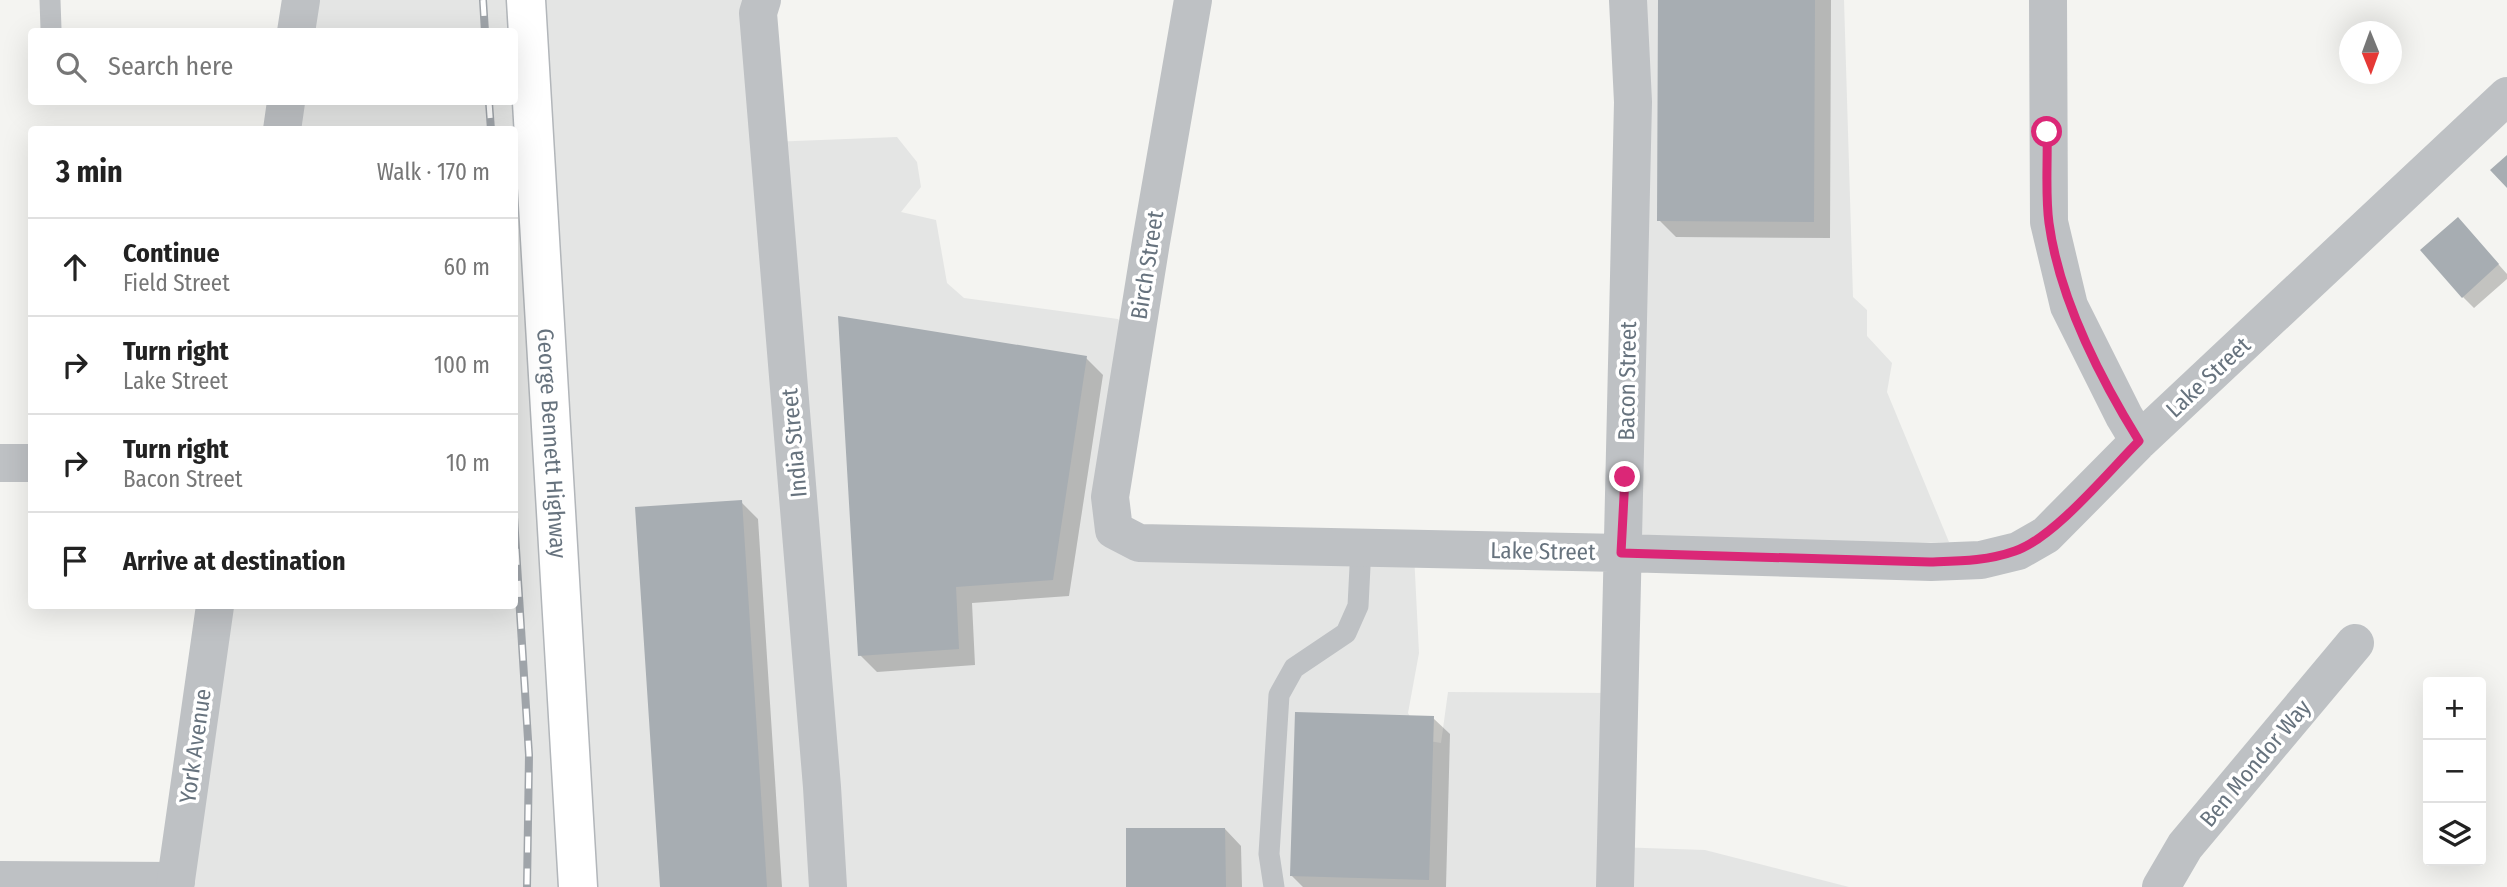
<!DOCTYPE html>
<meta charset="utf-8">
<style>
body{margin:0;font-family:"Fira Sans Condensed",sans-serif;background:#f6f6f6;color:#222}
.controls{position:absolute;right:21px;bottom:21px;display:grid;overflow:hidden;border-radius:7px;box-shadow:0 7px 28px #0002}
.controls button{width:63px;height:63px;display:grid;place-items:center;padding:0;border:0;border-bottom:2px solid #e0e0e0;background:#fff;color:#222;font:35px sans-serif}
.compass{position:absolute;left:2339px;top:21px;width:63px;height:63px;border-radius:50%;background:#fff;box-shadow:0 7px 28px #0002;rotate:179deg}
.stop{position:absolute;width:21px;height:21px;margin:-16px;border:5px solid #db2777;border-radius:50%;background:#fff}
.stop.end{background:#db2777;border-color:#fff;box-shadow:0 2px 7px #0008}
.list{margin:0;padding:0;list-style:none}
h2{display:flex;justify-content:space-between;align-items:center;height:91px;margin:0;padding:0 28px;font-size:30px}
h2 small{font-size:23px;font-weight:400;color:#767676}
.list li{display:grid;grid-template-columns:46px 1fr auto;gap:21px;align-items:center;box-sizing:border-box;height:98px;padding:0 28px;border-top:2px solid #e0e0e0}
.list b{display:block;font-size:26px;white-space:nowrap}
.list p{margin:0;font-size:23px;white-space:nowrap;color:#767676}
.list em{font-size:23px;font-style:normal;color:#767676}
.icon{flex:none;width:38px;height:38px;fill:none;stroke:currentColor;stroke-width:2;stroke-linecap:round;stroke-linejoin:round}
.map{position:relative;flex:none;width:2507px;height:887px;overflow:hidden}
.search{position:absolute;background:#fff;box-shadow:0 7px 28px #0002;left:28px;top:28px;width:490px;height:77px;display:flex;align-items:center;gap:18px;box-sizing:border-box;padding:0 24px;border-radius:7px;color:#767676;font-size:26px}
.panel{position:absolute;background:#fff;box-shadow:0 7px 28px #0002;left:28px;top:126px;width:490px;height:483px;border-radius:7px}
.map>svg:first-child{display:block}
</style>
<div class="map">
<svg width="2507" height="887" viewBox="0 0 2507 887">
<rect width="100%" height="100%" fill="#f4f4f1"/>
<path fill="#e4e5e4" d="M292 0H760L770 142 897 137 917 162 921 187 901 212 936 220 947 283 964 298 1118 319 1123 326 1115 527 1413 534 1419 653 1408 713 1423 740 1441 743 1448 692 1614 693 1615 847 1705 850 1849 887H168L215 606H514V130L273 129 277 102H514V32L288 31Z
M1623 0H1844L1853 297 1867 310V336L1892 363 1887 392 1949 542 1886 544 1622 536Z"/>
<path fill="#0003" d="M1660 0H1831L1830 238 1676 237 1659 220Z
M2469 231 2507 274V279L2474 308 2463 297Z
M1086 358 1103 375 1069 596 972 603 975 665 877 672 860 655Z
M741 502 758 519 782 887H662Z
M1433 718 1450 734 1446 887H1303L1292 876Z
M1225 829 1241 846 1242 887H1128Z"/>
<path fill="#a7adb2" d="M1658 0H1815L1814 222 1657 221Z
M2507 155V188L2490 170Z
M2458 217 2499 264 2462 298 2420 250Z
M838 316 1087 356 1053 580 956 587 959 649 858 656Z
M742 500 767 887H660L635 507Z
M1295 712 1434 716 1429 880 1290 876Z
M1126 828H1225L1226 887H1126Z"/>
<g fill="none" stroke-linecap="round" stroke-linejoin="round">
<g stroke="#b2b6ba" stroke-width="41">
<g id="secondary">
<path id="s1" d="M526 0 578 887"/>
</g>
</g>
<path stroke="#bec1c4" stroke-width="21" d="M50 0 51 29
M1274 887 1269 854 1279 695 1294 668 1346 633 1358 606 1361 547"/>
<path stroke="#bec1c4" stroke-width="38" d="M762 0 758 13 822 787 828 887
M1193 0 1151 242 1110 497 1114 530 1139 543 1621 553 1931 562 1981 560 2018 551 2046 535 2139 441 2507 96
M2048 0 2049 222 2069 306 2124 416 2139 441
M0 463H32
M0 880 176 881
M1615 887 1633 102 1628 0
M2161 887 2185 846 2355 643"/>
<path stroke="#bec1c4" stroke-width="38" d="M296 32 301 0
M282 130 286 102
M175 887 215 606"/>
<use href="#secondary" stroke="#fff" stroke-width="38"/>
<g stroke="#9fa4a9" stroke-width="8">
<path id="rail" d="M483 0 485 32
M489 102 491 130
M514 517 529 755 527 887"/>
</g>
<use href="#rail" stroke="#fff" stroke-width="5" stroke-dasharray="16" stroke-linecap="butt"/>
</g>
<g fill="none" stroke-linecap="round" stroke-linejoin="round">
<path stroke="#db2777" stroke-width="9" d="M1625 477 1621 553 1930 562C1960 561 1987 561 2015 551 2054 538 2109 471 2139 441 2100 378 2059 297 2049 223 2045 194 2048 162 2047 132"/>
</g>
<g text-anchor="middle" stroke-width="7" stroke-linejoin="round" paint-order="stroke">
<g font-size="23" fill="#67737e" stroke="#fff">
<text transform="translate(1147 265) rotate(-81)" y="8">Birch Street</text>
<text transform="translate(2208 377) rotate(-43)" y="8">Lake Street</text>
<text transform="translate(1627 381) rotate(-89)" y="8">Bacon Street</text>
<text dy="8" stroke="none"><textPath href="#s1" startOffset="444">George Bennett Highway</textPath></text>
<text transform="translate(794 443) rotate(-95)" y="8">India Street</text>
<text transform="translate(1543 551) rotate(1)" y="8">Lake Street</text>
<text transform="translate(195 746) rotate(-82)" y="8">York Avenue</text>
<text transform="translate(2255 763) rotate(-50)" y="8">Ben Mondor Way</text>
</g>
</g>
</svg>
<div class="controls">
<button>+</button>
<button>−</button>
<button><svg class="icon" aria-label="layers" viewBox="0 0 24 24"><path d="M12 4l9 5-9 5-9-5zM3 14l9 5 9-5"/></svg></button>
</div>
<svg class="compass" viewBox="-18 -18 36 36"><path d="M0-13l5 13h-10z" fill="#e53935"/><path d="M0 13l5-13h-10z" fill="#767676"/></svg>
<div class="stop" style="left:2047px;top:132px"></div>
<div class="stop end" style="left:1625px;top:477px"></div>
<div class="search"><svg class="icon" aria-label="search" viewBox="0 0 24 24"><circle cx="10" cy="10" r="6"/><path d="M15 15l6 6"/></svg>Search here</div>
<section class="panel">
<h2>3 min<small>Walk · 170 m</small></h2>
<ul class="list">
<li><svg class="icon" aria-label="ahead" viewBox="0 0 24 24"><path d="M12 20V5M6 11l6-6 6 6"/></svg><div><b>Continue</b><p>Field Street</p></div><em>60 m</em></li>
<li><svg class="icon" aria-label="right" viewBox="0 0 24 24"><path d="M7 20v-9h11M14 6l5 5-5 5"/></svg><div><b>Turn right</b><p>Lake Street</p></div><em>100 m</em></li>
<li><svg class="icon" aria-label="right" viewBox="0 0 24 24"><path d="M7 20v-9h11M14 6l5 5-5 5"/></svg><div><b>Turn right</b><p>Bacon Street</p></div><em>10 m</em></li>
<li><svg class="icon" aria-label="arrive" viewBox="0 0 24 24"><path d="M6 21V4h12l-3 4 3 4H6"/></svg><div><b>Arrive at destination</b></div></li>
</ul>
</section>
</div>
